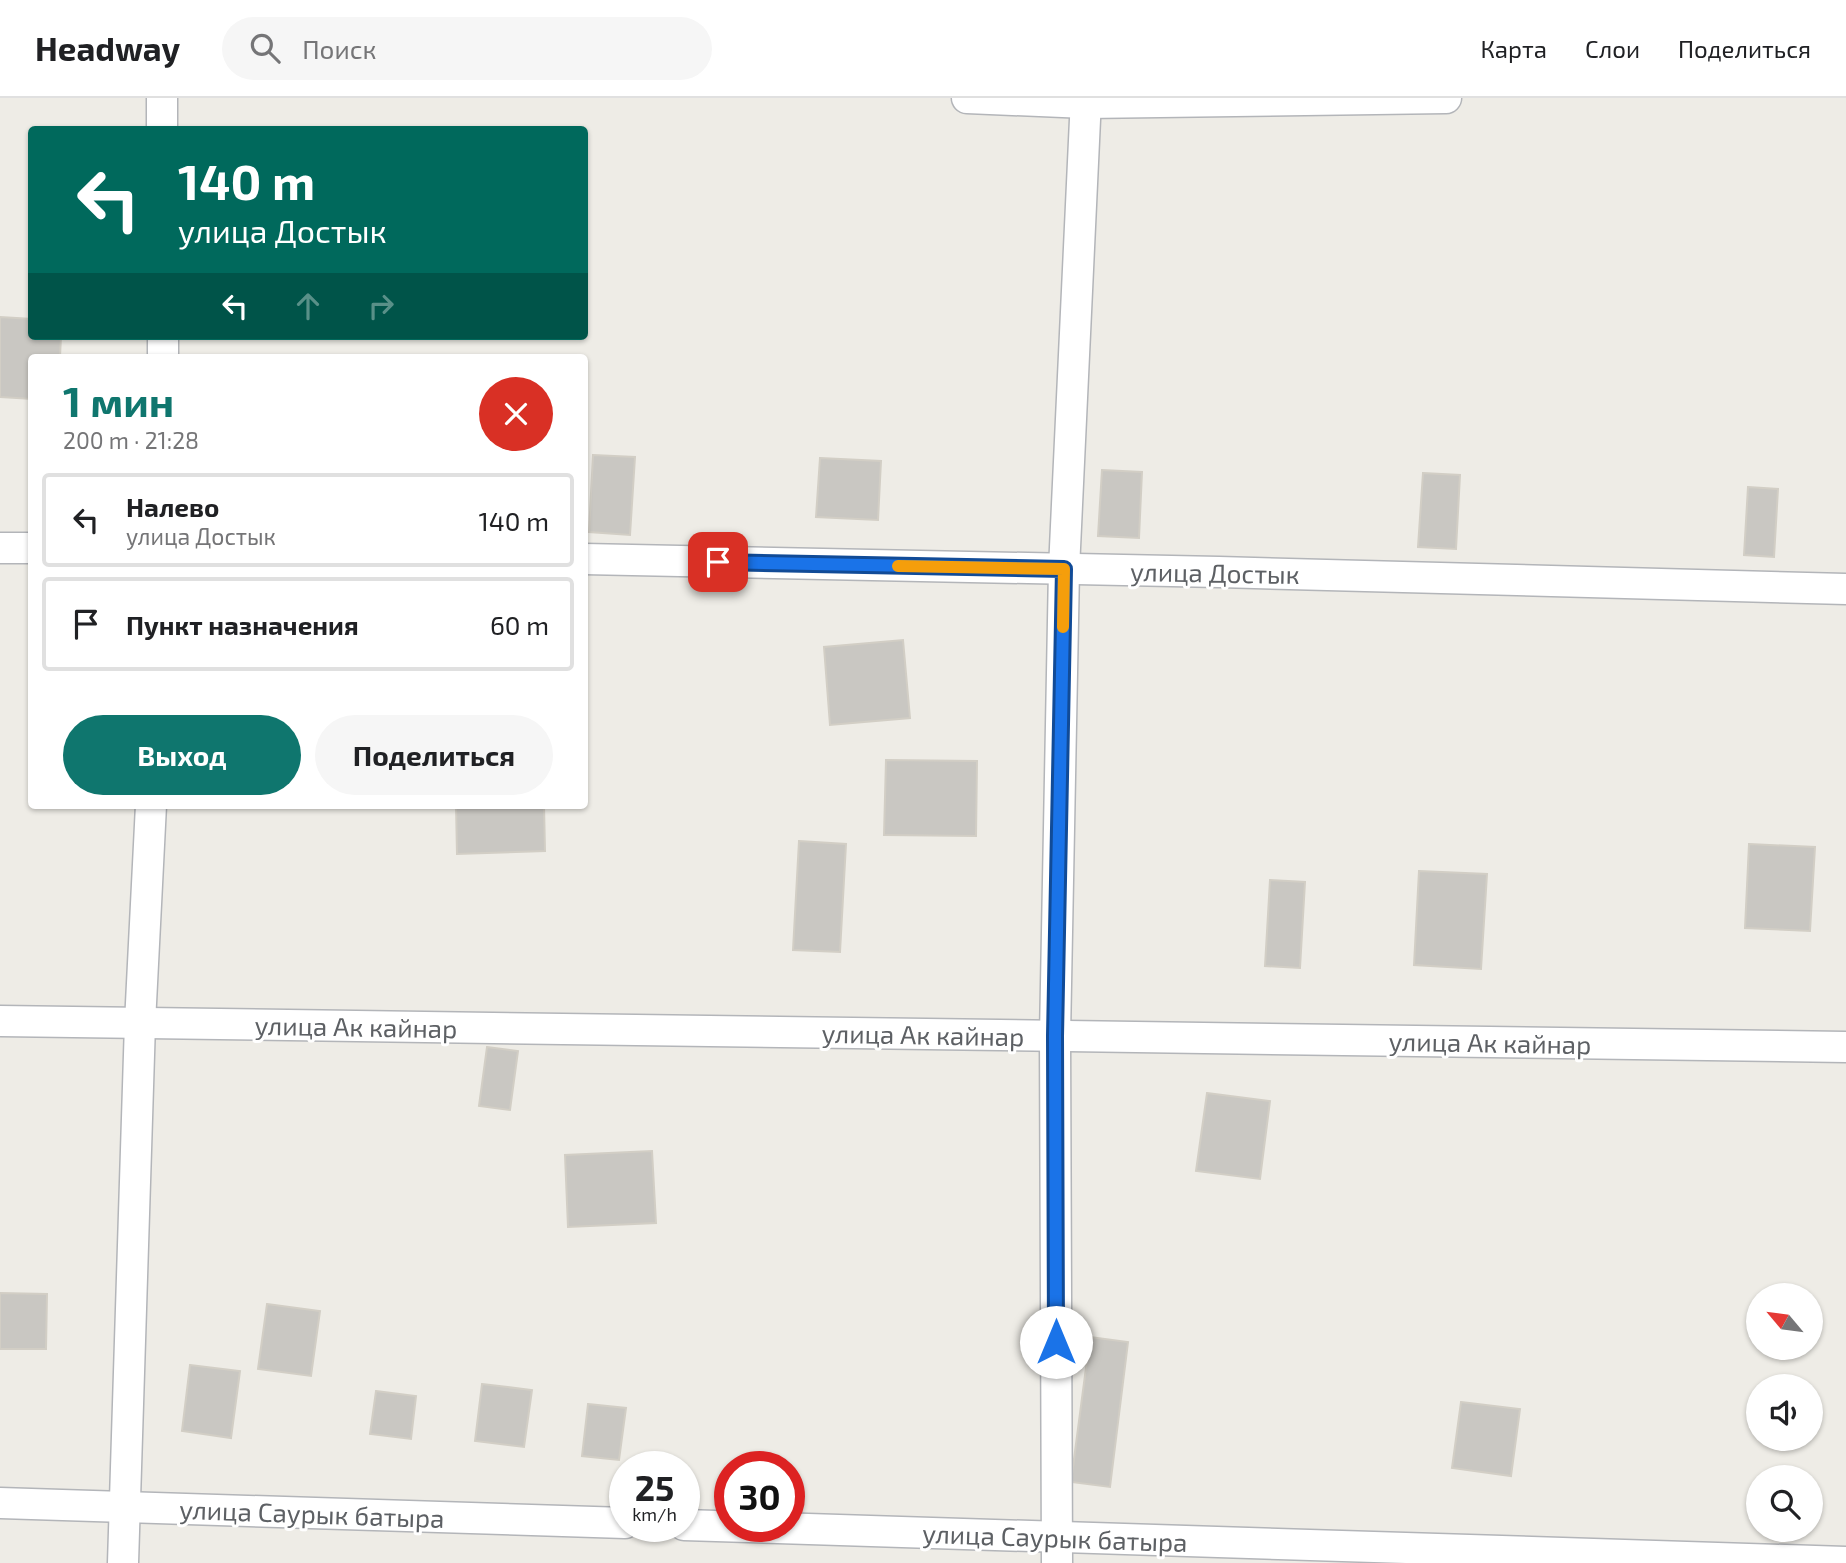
<!DOCTYPE html>
<html lang="ru">
<meta charset="utf-8">
<style>
body{margin:0;font-family:"Exo 2",sans-serif;background:#f6f6f6;color:#202124;height:100vh;display:flex;flex-direction:column;font-size:26px;white-space:nowrap}
*{box-sizing:border-box;margin:0}
p{font-size:23px;color:#757577}
.icon{flex:none;width:38px;height:38px;fill:none;stroke:currentColor;stroke-width:2;stroke-linecap:round;stroke-linejoin:round}
.map{position:relative;flex:1;overflow:hidden}
.drawer{position:absolute;left:28px;top:256px;width:560px;height:455px;display:flex;flex-direction:column;background:#fff;border-radius:7px;box-shadow:0 2px 5px #0004}
.drawer>*{flex:none}
.banner{position:absolute;left:28px;top:28px;width:560px;height:214px;border-radius:7px;box-shadow:0 2px 5px #0004;background:#00695c;color:#fff;overflow:hidden}
.needle{width:46px;rotate:299deg}
.buttons{position:absolute;left:1746px;top:1185px;display:grid;gap:14px}
.buttons a{display:grid;place-items:center;width:77px;height:77px;border-radius:50%;background:#fff;box-shadow:0 2px 5px #0004;font-size:35px}
.speed{position:absolute;left:609px;top:1353px;display:flex;gap:14px;font-size:35px;font-weight:700;text-align:center}
.speed>*{display:grid;place-content:center;width:91px;height:91px;border-radius:50%;background:#fff;box-shadow:0 2px 5px #0004;line-height:1}
.speed small{font-size:18px;font-weight:400}
.speed .limit{border:10px solid #d22;background:#fff;color:#111}
.pin{position:absolute;display:grid;place-items:center;width:60px;height:60px;color:#fff;margin:-30px;border-radius:14px;box-shadow:0 4px 10px #0006}
.me{position:absolute;width:77px;margin:-38px;rotate:0deg;stroke-linejoin:round;filter:drop-shadow(0 0 5px #0008)}
.turn{display:flex;align-items:center;gap:24px;height:147px;padding:0 35px;font-size:32px}
.turn .icon{width:91px;height:91px;stroke-width:2.5}
.turn b{display:block;font-size:49px;line-height:60px}
.lanes{display:flex;align-items:center;height:66px;padding:0 35px;background:#0003;justify-content:center;gap:35px;direction:ltr}
.lanes .off{opacity:.35}
.round{display:grid;place-items:center;flex:none;width:74px;height:74px;border-radius:37px;background:#f6f6f6}
.headline{display:flex;align-items:center;justify-content:space-between;height:119px;padding:0 35px}
h1{font-size:42px;font-weight:700;line-height:52px;color:#0f766e}
.primary-button{display:flex;gap:14px;margin-top:auto;padding:14px 35px}
.primary-button a{flex:1;height:80px;border-radius:42px;background:#0f766e;color:#fff;font-size:28px;font-weight:700;line-height:80px;text-align:center}
.primary-button a+a{background:#f6f6f6;color:#202124}
ul{padding:0;list-style:none}
li{display:flex;align-items:center;gap:21px;height:94px;margin:0 14px 10px;padding:0 21px;border:4px solid #e0e0e0;border-radius:7px}
li div{flex:1}
li b{display:block;font-size:26px}
li em{font-style:normal}
header{display:flex;align-items:center;gap:42px;box-sizing:border-box;height:98px;padding:0 35px;background:#fff;border-bottom:2px solid #e0e0e0}
header strong{font-size:33px}
nav{display:flex;gap:38px;margin-inline-start:auto;font-size:24px}
.search{width:490px;height:63px;background:#f6f6f6;display:flex;align-items:center;gap:18px;box-sizing:border-box;padding:0 24px;border-radius:38px;color:#757577;font-size:26px}
.map>svg:first-child{display:block}
.building{fill:#c9c7c2;stroke:#d2cec5;stroke-width:2}
.lines{fill:none;stroke-linecap:round;stroke-linejoin:round}
.minor-casing{stroke:#b3b5b9;stroke-width:33}
.minor{stroke:#fff;stroke-width:30}
.route-casing{stroke:#114b97;stroke-width:18}
.route{stroke:#1a73e8;stroke-width:12}
.slow{stroke:#f59e0b;stroke-width:12}
.labels{text-anchor:middle;dominant-baseline:central;stroke-width:6;stroke-linejoin:round;paint-order:stroke}
.street-label{font-size:26px;fill:#5d6064;stroke:#fff}
</style>
<header>
<strong>Headway</strong>
<div class="search"><svg class="icon" aria-label="search" viewBox="0 0 24 24"><circle cx="10" cy="10" r="6"/><path d="M15 15l6 6"/></svg>Поиск</div>
<nav><a>Карта</a><a>Слои</a><a>Поделиться</a></nav>
</header>
<div class="map">
<svg width="1846" height="1465" viewBox="0 0 1846 1465">
<rect width="100%" height="100%" fill="#eeece6"/>
<g class="building">
<path d="M0 219 32 221V238H61L60 259H32V301L0 299Z"/>
<path d="M593 357 635 359 630 437 589 434Z"/>
<path d="M820 360 881 363 878 422 816 419Z"/>
<path d="M1102 372 1142 374 1139 440 1098 438Z"/>
<path d="M1423 375 1460 377 1456 451 1418 449Z"/>
<path d="M1748 389 1778 391 1774 459 1744 457Z"/>
<path d="M903 542 910 620 830 627 824 549Z"/>
<path d="M886 662 977 663 976 738 884 737Z"/>
<path d="M456 707H544L545 753 457 756Z"/>
<path d="M799 743 846 746 840 854 793 852Z"/>
<path d="M1749 746 1815 749 1810 833 1745 830Z"/>
<path d="M1419 773 1487 776 1481 871 1414 867Z"/>
<path d="M1270 782 1305 784 1300 870 1265 868Z"/>
<path d="M487 949 518 953 510 1012 479 1008Z"/>
<path d="M1207 995 1270 1003 1260 1081 1196 1073Z"/>
<path d="M652 1053 656 1125 568 1129 565 1057Z"/>
<path d="M0 1195 47 1196 46 1251H0Z"/>
<path d="M267 1206 320 1213 311 1278 258 1271Z"/>
<path d="M1090 1239 1128 1244 1110 1389 1071 1384Z"/>
<path d="M190 1267 240 1273 231 1340 182 1333Z"/>
<path d="M482 1286 532 1292 524 1349 475 1343Z"/>
<path d="M376 1293 416 1298 411 1341 370 1336Z"/>
<path d="M1461 1304 1520 1311 1511 1378 1452 1370Z"/>
<path d="M588 1306 626 1310 619 1362 582 1358Z"/>
</g>
<g class="lines">
<g class="minor-casing">
<g id="minor">
<path d="M162 0V32"/>
<path d="M967 0 1086 5 1446 0"/>
<path d="M163 238V259"/>
<path d="M0 450H32"/>
<path d="M584 461 1219 474 1846 491"/>
<path d="M0 923 1846 949"/>
<path d="M0 1405 625 1425"/>
<path d="M684 1427 1846 1464"/>
<path d="M123 1465 140 925 151 707"/>
<path d="M1057 1465 1055 938 1064 471 1086 0"/>
</g>
</g>
<use href="#minor" class="minor"/>
</g>
<g class="lines">
<g class="route-casing">
<path id="route" d="M718 464 1064 471 1055 938 1056 1244"/>
</g>
<use href="#route" class="route"/>
<path class="slow" d="M898 468 1064 471 1063 529"/>
</g>
<g class="labels">
<g class="street-label">
<text transform="translate(1215 474) rotate(1)">улица Достык</text>
<text transform="translate(356 928) rotate(1)">улица Ак кайнар</text>
<text transform="translate(923 936) rotate(1)">улица Ак кайнар</text>
<text transform="translate(1490 944) rotate(1)">улица Ак кайнар</text>
<text transform="translate(312 1415) rotate(2)">улица Саурык батыра</text>
<text transform="translate(1055 1439) rotate(2)">улица Саурык батыра</text>
</g>
</g>
</svg>
<div class="buttons">
<a><svg class="needle" viewBox="-14 -14 28 28"><path d="M0-13l5 13h-10z" fill="#e53935"/><path d="M0 13l5-13h-10z" fill="#757577"/></svg></a>
<a><svg class="icon" aria-label="sound" viewBox="0 0 24 24"><path d="M4 9h4l5-4v14l-5-4H4zM17 9q2 3 0 6"/></svg></a>
<a><svg class="icon" aria-label="search" viewBox="0 0 24 24"><circle cx="10" cy="10" r="6"/><path d="M15 15l6 6"/></svg></a>
</div>
<div class="speed"><div>25<small>km/h</small></div><div class="limit">30</div></div>
<div class="pin" style="left:718px;top:464px;background:#d93025"><svg class="icon" aria-label="arrive" viewBox="0 0 24 24"><path d="M6 21V4h12l-3 4 3 4H6"/></svg></div>
<svg class="me" style="left:1056px;top:1244px" viewBox="-20 -20 40 40"><circle r="19" fill="#fff"/><path d="M0-13L10 11 0 6-10 11z" fill="#1a73e8"/></svg>
<div class="banner">
<div class="turn"><svg class="icon" aria-label="left" viewBox="0 0 24 24"><path d="M17 20v-9H6M10 6l-5 5 5 5"/></svg><div><b>140 m</b>улица Достык</div></div>
<div class="lanes"><svg class="icon" aria-label="left" viewBox="0 0 24 24"><path d="M17 20v-9H6M10 6l-5 5 5 5"/></svg><svg class="icon off" aria-label="ahead" viewBox="0 0 24 24"><path d="M12 20V5M6 11l6-6 6 6"/></svg><svg class="icon off" aria-label="right" viewBox="0 0 24 24"><path d="M7 20v-9h11M14 6l5 5-5 5"/></svg></div>
</div>
<section class="drawer">
<div class="headline"><div><h1>1 мин</h1><p>200 m · 21:28</p></div><a class="round" style="background:#d93025;color:#fff"><svg class="icon" aria-label="close" viewBox="0 0 24 24"><path d="M6 6l12 12M18 6L6 18"/></svg></a></div>
<ul>
<li><svg class="icon" aria-label="left" viewBox="0 0 24 24"><path d="M17 20v-9H6M10 6l-5 5 5 5"/></svg><div><b>Налево</b><p>улица Достык</p></div><em>140 m</em></li>
<li><svg class="icon" aria-label="arrive" viewBox="0 0 24 24"><path d="M6 21V4h12l-3 4 3 4H6"/></svg><div><b>Пункт назначения</b></div><em>60 m</em></li>
</ul>
<div class="primary-button"><a>Выход</a><a>Поделиться</a></div>
</section>
</div>
